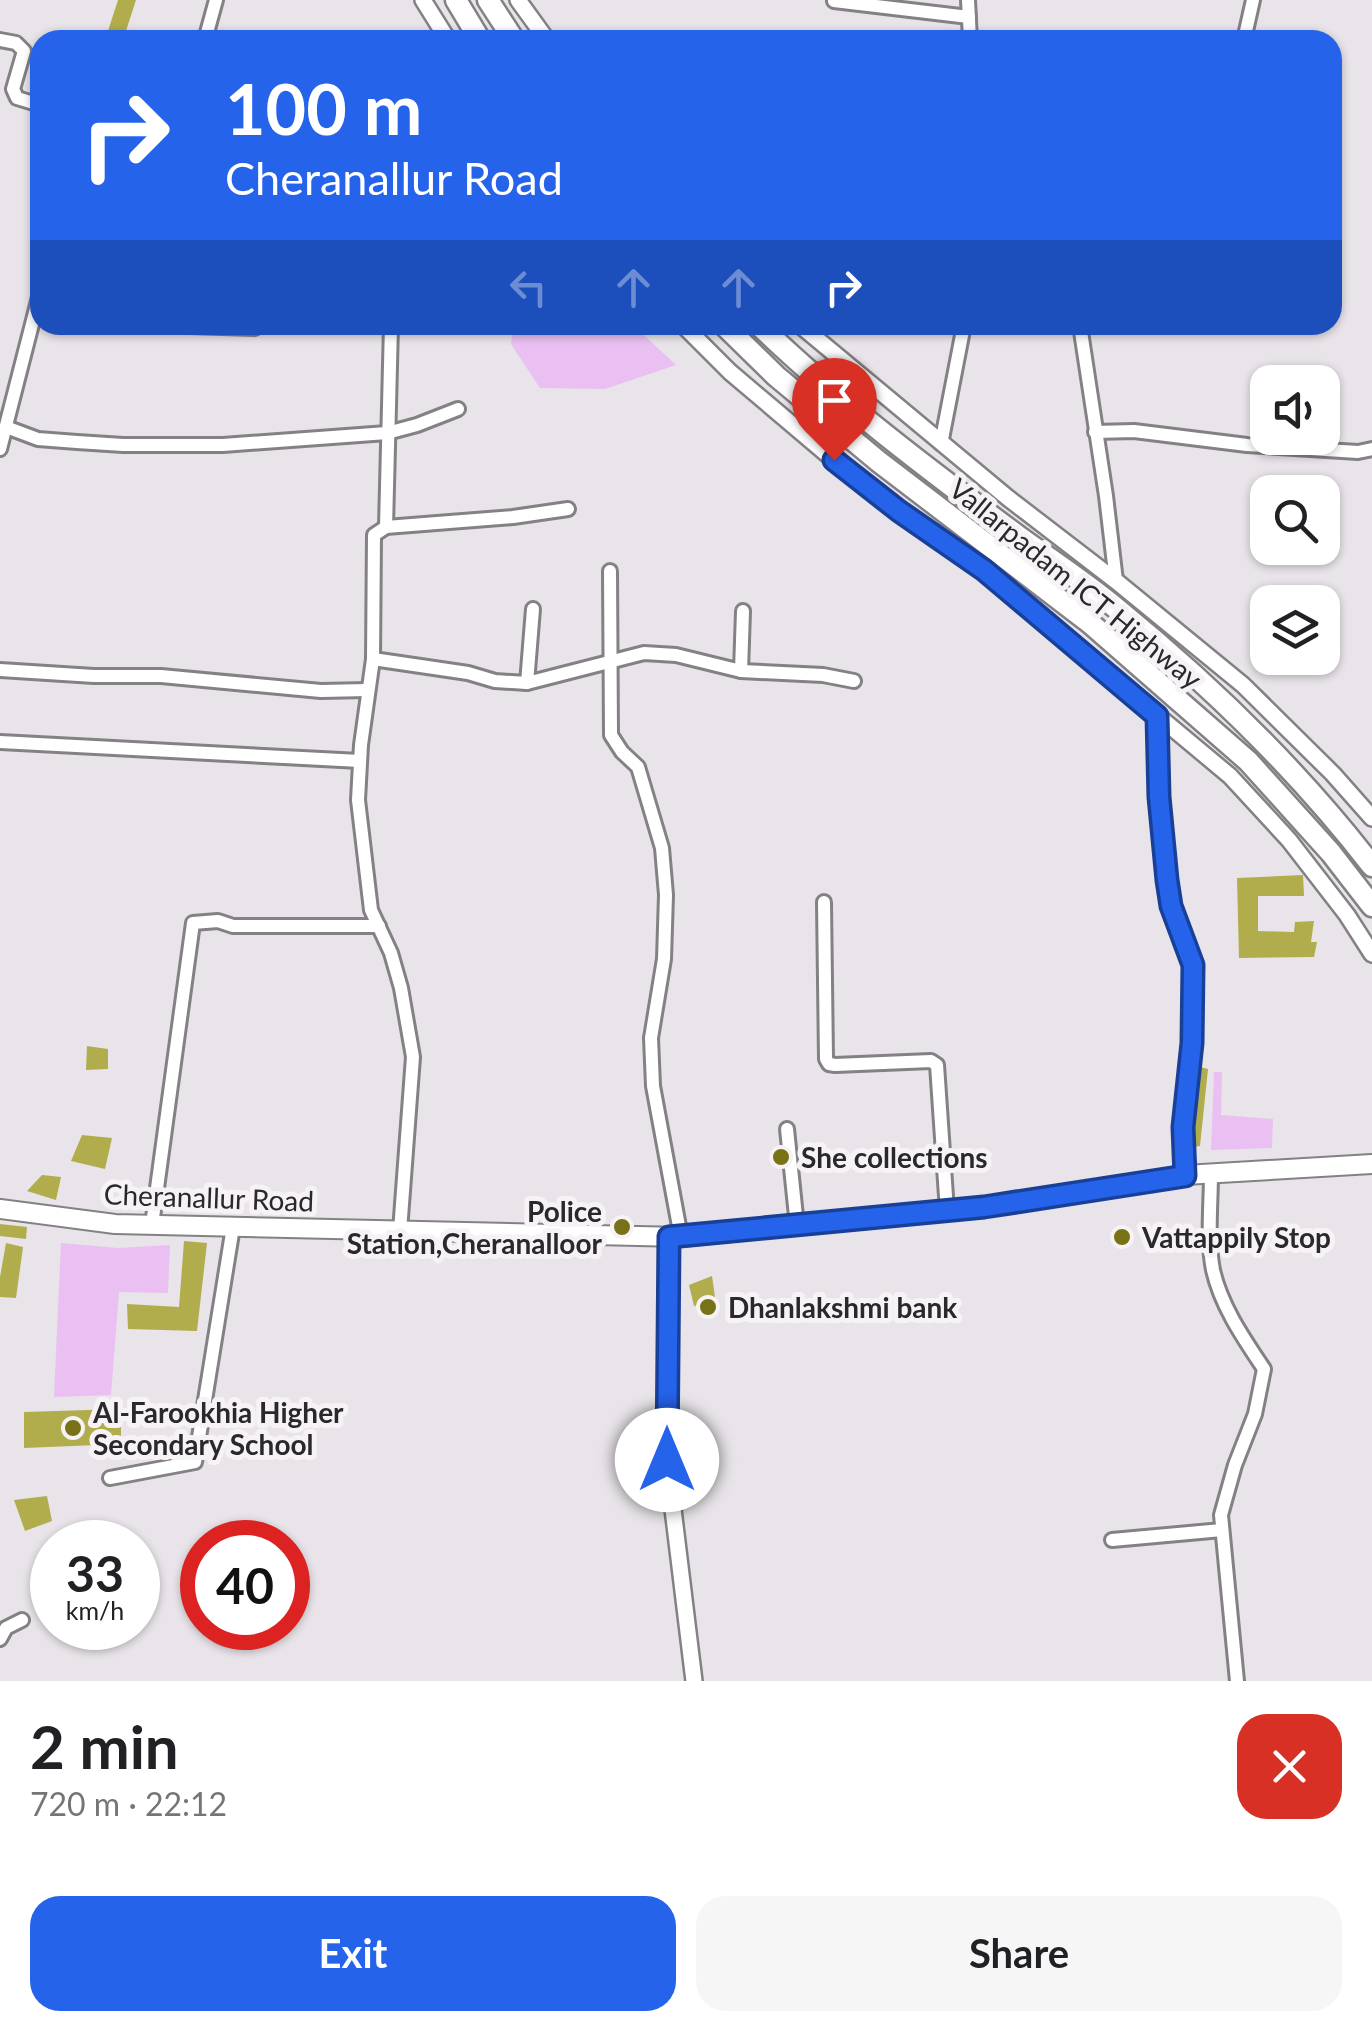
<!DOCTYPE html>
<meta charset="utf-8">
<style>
body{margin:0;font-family:Lato,sans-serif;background:#f6f6f6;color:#202124;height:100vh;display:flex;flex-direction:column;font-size:38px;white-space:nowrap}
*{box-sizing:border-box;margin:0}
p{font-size:32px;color:#757577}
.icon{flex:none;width:55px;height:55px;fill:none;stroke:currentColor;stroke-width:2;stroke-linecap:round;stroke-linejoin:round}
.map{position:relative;height:1681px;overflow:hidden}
.sheet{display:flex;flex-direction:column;background:#fff;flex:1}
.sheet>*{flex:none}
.guide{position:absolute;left:30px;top:30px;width:1312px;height:305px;border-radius:30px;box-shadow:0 2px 8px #0004;background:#2563eb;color:#fff;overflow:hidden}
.buttons{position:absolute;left:1250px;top:365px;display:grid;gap:20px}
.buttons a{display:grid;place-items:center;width:90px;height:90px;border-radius:20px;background:#fff;box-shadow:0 2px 8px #0004;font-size:50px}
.speed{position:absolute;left:30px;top:1520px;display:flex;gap:20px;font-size:50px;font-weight:700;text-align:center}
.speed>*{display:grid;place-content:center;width:130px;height:130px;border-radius:50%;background:#fff;box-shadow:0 2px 8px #0004;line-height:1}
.speed small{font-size:25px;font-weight:400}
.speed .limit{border:15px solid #d22;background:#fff;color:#111}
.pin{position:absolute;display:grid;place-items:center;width:85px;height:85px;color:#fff;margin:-102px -42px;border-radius:50% 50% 50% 0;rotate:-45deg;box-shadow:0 0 10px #0007}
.pin .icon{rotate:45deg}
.me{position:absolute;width:110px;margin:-55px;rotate:0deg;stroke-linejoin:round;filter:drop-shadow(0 0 8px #0008)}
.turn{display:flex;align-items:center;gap:35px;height:210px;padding:0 30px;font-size:45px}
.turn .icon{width:130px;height:130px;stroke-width:2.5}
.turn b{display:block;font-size:70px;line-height:85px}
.lanes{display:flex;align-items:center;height:95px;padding:0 30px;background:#0003;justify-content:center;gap:50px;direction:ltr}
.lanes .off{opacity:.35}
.round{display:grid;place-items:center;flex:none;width:105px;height:105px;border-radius:30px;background:#f6f6f6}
.headline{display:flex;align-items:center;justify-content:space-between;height:170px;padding:0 30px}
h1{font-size:60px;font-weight:700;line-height:75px}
.button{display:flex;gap:20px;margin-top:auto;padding:20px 30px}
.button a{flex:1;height:115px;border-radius:30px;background:#2563eb;color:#fff;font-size:40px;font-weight:700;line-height:115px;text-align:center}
.button a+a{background:#f6f6f6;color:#202124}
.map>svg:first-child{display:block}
.green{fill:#e9c0f1}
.building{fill:#b1ad4c}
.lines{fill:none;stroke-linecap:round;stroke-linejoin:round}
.minor-casing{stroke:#848185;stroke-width:18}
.tertiary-casing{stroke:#848185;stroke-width:20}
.secondary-casing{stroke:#848185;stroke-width:22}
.trunk-casing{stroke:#848185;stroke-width:25}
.minor{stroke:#fff;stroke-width:12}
.tertiary{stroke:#fff;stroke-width:15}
.secondary{stroke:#fff;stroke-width:18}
.trunk{stroke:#fff;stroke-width:20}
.route-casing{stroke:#184099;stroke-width:25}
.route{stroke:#2563eb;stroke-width:18}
.poi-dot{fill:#767215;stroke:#f6f2f6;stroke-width:4}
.labels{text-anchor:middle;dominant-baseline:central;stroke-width:10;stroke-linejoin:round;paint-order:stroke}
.street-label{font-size:28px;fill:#2a282a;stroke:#f6f2f6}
.poi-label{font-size:28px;font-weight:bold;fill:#2a282a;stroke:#f6f2f6;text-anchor:start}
</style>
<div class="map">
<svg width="1372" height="1681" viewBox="0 0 1372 1681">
<rect width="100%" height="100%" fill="#e8e4e9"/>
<g class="green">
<path d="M514 325H633L676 365 605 389 540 388 511 344Z"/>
<path d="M1214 1072H1222L1221 1115 1273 1119 1272 1148 1211 1150Z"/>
<path d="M61 1243 118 1248 170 1245 168 1293 119 1292 111 1395 54 1397Z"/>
</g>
<g class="building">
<path d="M118 0H136L124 37 108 31Z"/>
<path d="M1303 875 1304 896H1258V931L1294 932 1295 922 1314 921 1311 942H1317L1314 957 1239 958 1237 878Z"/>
<path d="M87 1046 108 1049V1069L86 1070Z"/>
<path d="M1200 1067 1208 1069 1200 1146 1194 1147 1193 1112Z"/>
<path d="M82 1135 112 1138 105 1169 71 1161Z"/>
<path d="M42 1175 61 1177 56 1200 27 1191Z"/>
<path d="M0 1224 27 1227 26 1239 0 1236Z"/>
<path d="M184 1241 207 1243 197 1331 128 1329 127 1304 179 1307Z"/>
<path d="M6 1243 23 1247 16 1298 0 1297V1277Z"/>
<path d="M712 1276 715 1297 707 1304 694 1306 689 1285Z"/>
<path d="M121 1409V1444L24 1448V1412Z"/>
<path d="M47 1496 52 1521 25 1531 14 1500Z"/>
</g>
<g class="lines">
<g class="minor-casing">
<g id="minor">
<path d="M968 0 970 40"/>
<path d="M834 1 969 17"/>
<path d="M0 40 16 43 24 51 13 89 17 98 40 105"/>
<path d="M205 40 216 0"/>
<path d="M1244 40 1253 0"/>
<path d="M156 325 255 328"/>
<path d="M391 325 386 527 374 535 373 659 361 745 358 800 371 910 391 953 401 988 413 1057 400 1231"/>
<path d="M1080 325 1106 496 1116 581"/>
<path d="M6 427 38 439 77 442 123 445H223L387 433 417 425 458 409"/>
<path d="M1095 432 1134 431 1247 445 1358 452 1372 449"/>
<path d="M941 444 964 325"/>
<path d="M0 449 40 293"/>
<path d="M386 527 513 517 568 509"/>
<path d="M610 571 611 735 622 752 638 767 662 848 666 895 664 959 651 1038 653 1086 681 1237"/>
<path d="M373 659 468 673 495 681 527 683 644 653 676 655 741 671 823 675 854 681"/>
<path d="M0 670 94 676H161L321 691 367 690"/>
<path d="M741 671 743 611"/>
<path d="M527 683 533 609"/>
<path d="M1157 717 1163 853 1171 906 1193 965 1192 1043 1183 1127 1185 1175"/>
<path d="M0 742 360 761"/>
<path d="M824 902 826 1059 829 1064 835 1065 931 1061 937 1065 947 1211"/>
<path d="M787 1129 797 1226"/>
<path d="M1211 1173C1211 1204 1207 1239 1213 1270 1221 1306 1244 1339 1264 1369L1255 1414 1235 1465 1221 1515 1237 1681"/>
<path d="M152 1225 193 923 218 921 233 926H379"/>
<path d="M110 1478 195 1462 233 1227"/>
<path d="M1112 1540 1222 1530"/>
<path d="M0 1639 6 1628 22 1620"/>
</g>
</g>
<g class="tertiary-casing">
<g id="tertiary">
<path d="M423 0 448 40"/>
<path d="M518 0 547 40"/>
<path d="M683 325 730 372 834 460 899 511 983 570 1230 776 1289 840 1347 915 1372 954"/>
<path d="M800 325 1008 498 1116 581 1243 685 1333 774 1372 818"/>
<path d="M669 1237 667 1460 694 1681"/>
</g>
</g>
<g class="secondary-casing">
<path id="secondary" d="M0 1209 115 1224 681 1237 984 1207 1185 1175 1372 1164"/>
</g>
<g class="trunk-casing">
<g id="trunk">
<path d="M456 0 480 40"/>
<path d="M488 0 514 40"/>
<path d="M724 325 776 376 878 461 1090 623 1248 761 1331 853 1372 906"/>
<path d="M759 325C839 402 929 470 1018 536 1051 560 1085 582 1116 608 1209 684 1298 770 1372 866"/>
</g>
</g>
<use href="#minor" class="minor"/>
<use href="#tertiary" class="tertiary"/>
<use href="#secondary" class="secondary"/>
<use href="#trunk" class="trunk"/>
</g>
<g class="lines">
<g class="route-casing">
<path id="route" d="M667 1460 669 1237 984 1207 1185 1176 1183 1127 1192 1043 1193 965 1171 906 1167 880 1159 797 1157 716 984 570 899 511 834 460"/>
</g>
<use href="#route" class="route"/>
</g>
<g class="poi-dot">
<circle cx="781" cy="1157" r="10"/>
<circle cx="622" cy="1227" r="10"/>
<circle cx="1122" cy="1237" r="10"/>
<circle cx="708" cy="1307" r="10"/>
<circle cx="73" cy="1428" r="10"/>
</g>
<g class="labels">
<g class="street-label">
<text transform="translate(1076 583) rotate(39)">Vallarpadam ICT Highway</text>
<text transform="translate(209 1197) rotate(2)">Cheranallur Road</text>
</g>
<g class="poi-label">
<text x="801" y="1157">She collections</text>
<text x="602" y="1211" text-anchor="end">Police<tspan x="602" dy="32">Station,Cheranalloor</tspan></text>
<text x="1142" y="1237">Vattappily Stop</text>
<text x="728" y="1307">Dhanlakshmi bank</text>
<text x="93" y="1412">Al-Farookhia Higher<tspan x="93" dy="32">Secondary School</tspan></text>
</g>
</g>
</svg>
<div class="buttons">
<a><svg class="icon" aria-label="sound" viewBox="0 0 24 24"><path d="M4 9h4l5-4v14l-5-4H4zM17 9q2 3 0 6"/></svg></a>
<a><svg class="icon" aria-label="search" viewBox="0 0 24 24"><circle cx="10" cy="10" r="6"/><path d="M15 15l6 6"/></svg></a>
<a><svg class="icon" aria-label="layers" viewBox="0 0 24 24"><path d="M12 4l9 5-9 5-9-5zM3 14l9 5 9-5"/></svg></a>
</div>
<div class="speed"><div>33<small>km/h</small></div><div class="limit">40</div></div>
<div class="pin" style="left:834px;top:460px;background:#d93025"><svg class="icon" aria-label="arrive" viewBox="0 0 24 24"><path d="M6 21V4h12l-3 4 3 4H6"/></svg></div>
<svg class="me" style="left:667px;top:1460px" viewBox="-20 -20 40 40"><circle r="19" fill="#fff"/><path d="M0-13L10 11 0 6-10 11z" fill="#2563eb"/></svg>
<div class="guide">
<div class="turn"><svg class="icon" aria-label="right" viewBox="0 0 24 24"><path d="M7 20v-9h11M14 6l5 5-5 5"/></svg><div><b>100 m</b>Cheranallur Road</div></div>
<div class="lanes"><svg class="icon off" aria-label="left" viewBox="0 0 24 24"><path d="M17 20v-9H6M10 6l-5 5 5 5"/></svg><svg class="icon off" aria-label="ahead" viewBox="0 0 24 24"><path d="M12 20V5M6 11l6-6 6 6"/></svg><svg class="icon off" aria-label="ahead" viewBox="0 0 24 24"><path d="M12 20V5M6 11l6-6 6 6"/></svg><svg class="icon" aria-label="right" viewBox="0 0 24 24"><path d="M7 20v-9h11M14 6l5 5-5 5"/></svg></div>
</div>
</div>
<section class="sheet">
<div class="headline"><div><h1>2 min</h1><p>720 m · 22:12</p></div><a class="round" style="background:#d93025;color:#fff"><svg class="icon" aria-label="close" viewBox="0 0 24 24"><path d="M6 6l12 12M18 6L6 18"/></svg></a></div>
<div class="button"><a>Exit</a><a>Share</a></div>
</section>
